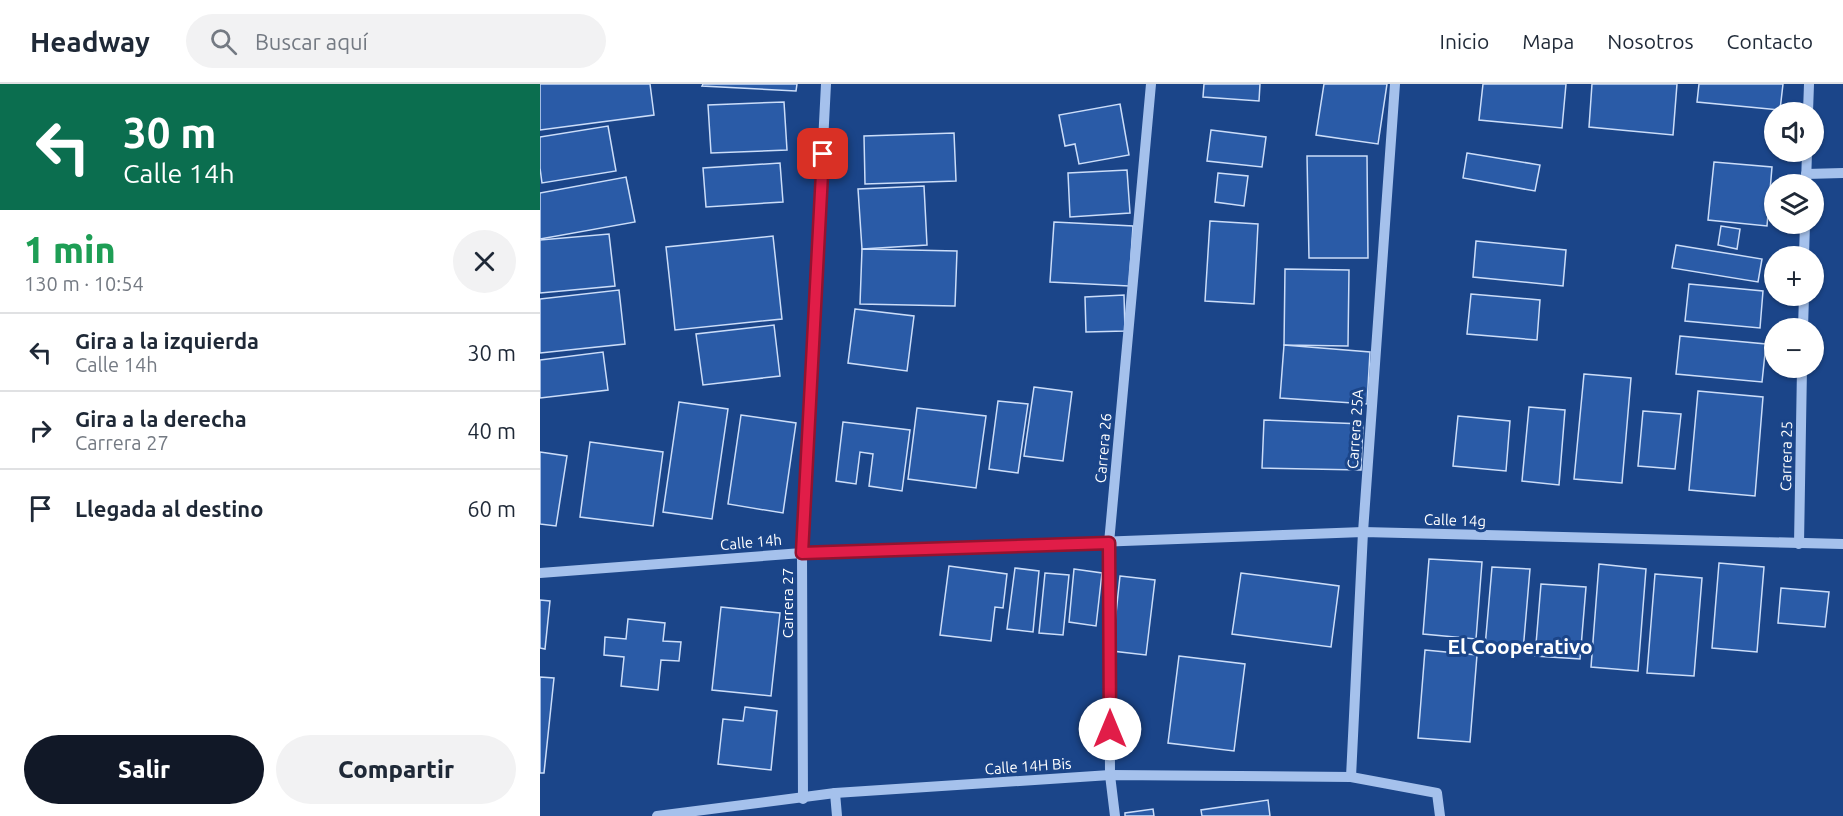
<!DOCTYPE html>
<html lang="es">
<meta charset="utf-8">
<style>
body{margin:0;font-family:Ubuntu,sans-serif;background:#f2f2f3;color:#1f2937;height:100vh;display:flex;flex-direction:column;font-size:22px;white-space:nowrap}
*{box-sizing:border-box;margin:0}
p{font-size:20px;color:#747a83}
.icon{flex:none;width:33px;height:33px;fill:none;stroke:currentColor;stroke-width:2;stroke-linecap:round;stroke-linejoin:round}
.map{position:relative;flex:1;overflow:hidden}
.panel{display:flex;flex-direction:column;background:#fff;width:540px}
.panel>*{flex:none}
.top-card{background:#0b6e4f;color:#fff;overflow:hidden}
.tools{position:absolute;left:1224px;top:18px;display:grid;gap:12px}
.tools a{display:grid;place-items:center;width:60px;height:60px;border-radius:50%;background:#fff;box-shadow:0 2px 4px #0004;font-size:30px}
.pin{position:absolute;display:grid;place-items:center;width:51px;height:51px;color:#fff;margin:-26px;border-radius:12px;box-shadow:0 3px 9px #0006}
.me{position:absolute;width:66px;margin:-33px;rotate:0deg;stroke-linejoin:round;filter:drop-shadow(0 0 4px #0008)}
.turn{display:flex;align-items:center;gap:21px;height:126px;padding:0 24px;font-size:27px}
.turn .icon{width:78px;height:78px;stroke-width:2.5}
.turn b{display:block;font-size:42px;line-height:51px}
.round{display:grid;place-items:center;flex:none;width:63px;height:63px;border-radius:32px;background:#f2f2f3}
.overview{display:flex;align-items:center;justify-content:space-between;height:102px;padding:0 24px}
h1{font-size:36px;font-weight:800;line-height:45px;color:#1e9e55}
.button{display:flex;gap:12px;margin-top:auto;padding:12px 24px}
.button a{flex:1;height:69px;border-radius:36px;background:#111827;color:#fff;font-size:24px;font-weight:800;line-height:69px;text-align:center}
.button a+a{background:#f2f2f3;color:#1f2937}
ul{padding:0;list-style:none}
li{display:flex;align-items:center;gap:18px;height:78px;padding:0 24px;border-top:2px solid #e0e1e3}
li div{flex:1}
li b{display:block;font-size:22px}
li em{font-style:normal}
header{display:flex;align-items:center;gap:36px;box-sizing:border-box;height:84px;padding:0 30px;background:#fff;border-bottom:2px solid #e0e1e3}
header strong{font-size:28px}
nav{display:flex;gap:33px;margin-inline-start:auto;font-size:21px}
.search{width:420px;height:54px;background:#f2f2f3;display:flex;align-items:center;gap:15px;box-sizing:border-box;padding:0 21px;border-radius:33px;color:#747a83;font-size:22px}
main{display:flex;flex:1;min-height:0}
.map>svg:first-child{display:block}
.building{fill:#2a5ba7;stroke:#cbddf9;stroke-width:1.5}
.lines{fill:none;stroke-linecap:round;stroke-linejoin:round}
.minor{stroke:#a5c1ec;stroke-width:10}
.route-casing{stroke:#92132f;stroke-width:15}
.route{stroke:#e11d48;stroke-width:10}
.labels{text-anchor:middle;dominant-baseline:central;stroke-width:6;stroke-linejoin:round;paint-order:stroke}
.street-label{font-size:15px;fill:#fff;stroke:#1b4589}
.district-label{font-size:21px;font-weight:bold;fill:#fff;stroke:#1b4589}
</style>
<header>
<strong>Headway</strong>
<div class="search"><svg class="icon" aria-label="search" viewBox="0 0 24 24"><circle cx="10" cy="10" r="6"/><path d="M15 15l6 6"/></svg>Buscar aquí</div>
<nav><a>Inicio</a><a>Mapa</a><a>Nosotros</a><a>Contacto</a></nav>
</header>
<main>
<section class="panel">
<div class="top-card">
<div class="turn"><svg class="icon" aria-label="left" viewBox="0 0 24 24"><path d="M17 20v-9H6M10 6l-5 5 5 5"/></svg><div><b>30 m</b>Calle 14h</div></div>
</div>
<div class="overview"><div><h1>1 min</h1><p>130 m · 10:54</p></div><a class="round"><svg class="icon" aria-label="close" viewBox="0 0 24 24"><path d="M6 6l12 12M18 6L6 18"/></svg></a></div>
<ul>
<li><svg class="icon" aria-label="left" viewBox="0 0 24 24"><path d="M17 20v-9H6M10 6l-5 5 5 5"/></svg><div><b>Gira a la izquierda</b><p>Calle 14h</p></div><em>30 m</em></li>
<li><svg class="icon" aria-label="right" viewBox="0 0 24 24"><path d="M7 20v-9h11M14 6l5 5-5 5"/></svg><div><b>Gira a la derecha</b><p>Carrera 27</p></div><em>40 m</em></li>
<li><svg class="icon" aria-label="arrive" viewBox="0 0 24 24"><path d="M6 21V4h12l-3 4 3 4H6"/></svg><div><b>Llegada al destino</b></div><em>60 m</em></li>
</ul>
<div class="button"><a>Salir</a><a>Compartir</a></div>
</section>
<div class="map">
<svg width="1303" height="732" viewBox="0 0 1303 732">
<rect width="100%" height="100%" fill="#1b4589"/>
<g class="building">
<path d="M0 0H110L114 31 0 46Z"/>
<path d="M163 0H257L256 7 162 2Z"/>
<path d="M664 0H720L719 17 663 13Z"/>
<path d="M784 0H847L838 60 776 51Z"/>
<path d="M943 0H1026L1022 44 939 36Z"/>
<path d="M1052 0H1137L1133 51 1049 43Z"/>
<path d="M1159 0H1243L1240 26 1157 18Z"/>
<path d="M244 18 247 66 171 69 168 21Z"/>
<path d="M580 20 589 71 539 80 535 60 525 62 519 31Z"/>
<path d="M68 42 76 87 2 99 0 84V53Z"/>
<path d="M671 46 726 53 722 83 667 77Z"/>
<path d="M414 49 416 97 325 100 324 52Z"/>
<path d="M927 69 1000 81 995 107 923 94Z"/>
<path d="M767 72H827L828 174H769Z"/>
<path d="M1174 78 1232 83 1227 142 1168 136Z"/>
<path d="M240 79 243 118 166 123 163 84Z"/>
<path d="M587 86 590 129 530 133 528 89Z"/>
<path d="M678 89 708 92 704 122 675 118Z"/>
<path d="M86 93 95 138 0 155V109Z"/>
<path d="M384 102 387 161 322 165 318 105Z"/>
<path d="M670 137 718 140 714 220 665 217Z"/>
<path d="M514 138 593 142 589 202 510 198Z"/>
<path d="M1181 142 1200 145 1197 165 1178 161Z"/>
<path d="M69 150 75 202 0 209V156Z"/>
<path d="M233 152 242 235 135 246 126 163Z"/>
<path d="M936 157 1026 166 1023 202 933 193Z"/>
<path d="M1136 161 1222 175 1218 198 1132 184Z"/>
<path d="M322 165 417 167 415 222 320 220Z"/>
<path d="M745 185 809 186 808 262 744 261Z"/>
<path d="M1149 200 1223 207 1220 244 1145 237Z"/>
<path d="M79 206 85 260 0 269V215Z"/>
<path d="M931 210 1000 216 997 256 927 250Z"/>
<path d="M584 211 585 247 546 248 545 213Z"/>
<path d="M315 225 374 232 367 287 308 279Z"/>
<path d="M234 241 240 292 163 301 156 250Z"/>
<path d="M1140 252 1226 260 1222 298 1136 290Z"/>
<path d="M744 261 830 268 827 320 740 314Z"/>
<path d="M63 268 68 306 0 314V276Z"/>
<path d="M1044 290 1091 294 1082 399 1034 395Z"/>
<path d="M494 303 532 308 523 377 484 372Z"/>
<path d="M1158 307 1223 313 1215 412 1149 406Z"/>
<path d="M458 317 488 320 478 389 449 385Z"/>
<path d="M139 318 188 325 172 435 123 428Z"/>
<path d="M989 323 1025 326 1019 401 982 397Z"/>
<path d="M377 324 446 332 436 404 368 395Z"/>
<path d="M1103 327 1141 330 1135 385 1098 382Z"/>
<path d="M201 331 256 339 243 429 188 420Z"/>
<path d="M918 332 970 337 966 387 913 382Z"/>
<path d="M724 336 823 340 821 386 722 384Z"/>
<path d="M303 338 370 346 362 407 329 402 333 370 320 368 316 400 296 397Z"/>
<path d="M50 358 123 368 113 442 40 433Z"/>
<path d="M0 368 27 372 16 442 0 440Z"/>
<path d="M889 475 942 478 936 555 883 550Z"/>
<path d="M1179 479 1224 483 1217 568 1172 564Z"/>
<path d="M1059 480 1106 485 1098 587 1051 583Z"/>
<path d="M409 482 467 490 463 524 455 523 451 557 400 551Z"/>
<path d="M952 483 990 485 983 567 945 563Z"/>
<path d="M475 484 499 487 493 548 467 545Z"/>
<path d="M534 485 562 489 556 542 529 538Z"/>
<path d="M505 489 529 491 523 551 499 549Z"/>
<path d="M701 489 799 502 791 563 692 550Z"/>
<path d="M1115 490 1162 494 1154 592 1107 589Z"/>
<path d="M580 492 615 496 606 571 572 567Z"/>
<path d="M1001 500 1046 503 1040 575 995 572Z"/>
<path d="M1241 504 1289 508 1285 543 1238 539Z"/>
<path d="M0 516 10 517 5 565 0 564Z"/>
<path d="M181 523 240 529 231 612 172 606Z"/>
<path d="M88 535 125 539 123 557 141 558 139 577 121 576 118 606 81 602 84 573 64 571 65 553 86 555Z"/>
<path d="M885 566 937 571 930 658 878 654Z"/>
<path d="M639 572 705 580 694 667 628 659Z"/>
<path d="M0 593 14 594 4 689H0Z"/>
<path d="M205 623 237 627 231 686 178 680 183 635 203 637Z"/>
<path d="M728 716 730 732H662L661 726Z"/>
<path d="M613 725 614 732H585V729Z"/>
</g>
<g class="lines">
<g class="minor">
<path d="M1268 28 1269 0"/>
<path d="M1266 90 1303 89"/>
<path d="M1266 100 1267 68"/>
<path d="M1264 172 1265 140"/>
<path d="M1263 244 1264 212"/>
<path d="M1259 460 1262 284"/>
<path d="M0 489 262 469 823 448 1303 460"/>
<path d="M811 693 823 448 855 0"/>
<path d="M295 709 297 732"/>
<path d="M263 715 262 469 286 0"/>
<path d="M117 732 295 709 570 691 811 693 897 709 900 732"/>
<path d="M575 732 570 691 569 459 611 0"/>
</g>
</g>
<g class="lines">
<g class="route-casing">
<path id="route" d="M283 70 262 469 569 459 570 645"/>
</g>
<use href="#route" class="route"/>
</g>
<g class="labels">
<g class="street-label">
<text transform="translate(815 345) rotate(-86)">Carrera 25A</text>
<text transform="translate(563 364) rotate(-85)">Carrera 26</text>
<text transform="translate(1246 372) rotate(-89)">Carrera 25</text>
<text transform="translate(915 436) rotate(2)">Calle 14g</text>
<text transform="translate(211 458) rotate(-5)">Calle 14h</text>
<text transform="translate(247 519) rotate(-90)">Carrera 27</text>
<text transform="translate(488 682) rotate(-4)">Calle 14H Bis</text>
</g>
<g class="district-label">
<text x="980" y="562">El Cooperativo</text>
</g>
</g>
</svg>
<div class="tools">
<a><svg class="icon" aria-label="sound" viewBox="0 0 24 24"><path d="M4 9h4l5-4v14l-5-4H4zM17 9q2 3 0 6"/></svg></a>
<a><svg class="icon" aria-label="layers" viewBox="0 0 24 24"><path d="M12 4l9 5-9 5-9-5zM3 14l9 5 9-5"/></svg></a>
<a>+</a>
<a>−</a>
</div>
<div class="pin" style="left:283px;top:70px;background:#d93025"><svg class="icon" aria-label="arrive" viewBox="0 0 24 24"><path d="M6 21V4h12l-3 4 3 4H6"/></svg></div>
<svg class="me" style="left:570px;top:645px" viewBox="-20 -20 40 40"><circle r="19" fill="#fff"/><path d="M0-13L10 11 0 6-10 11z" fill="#e11d48"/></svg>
</div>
</main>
